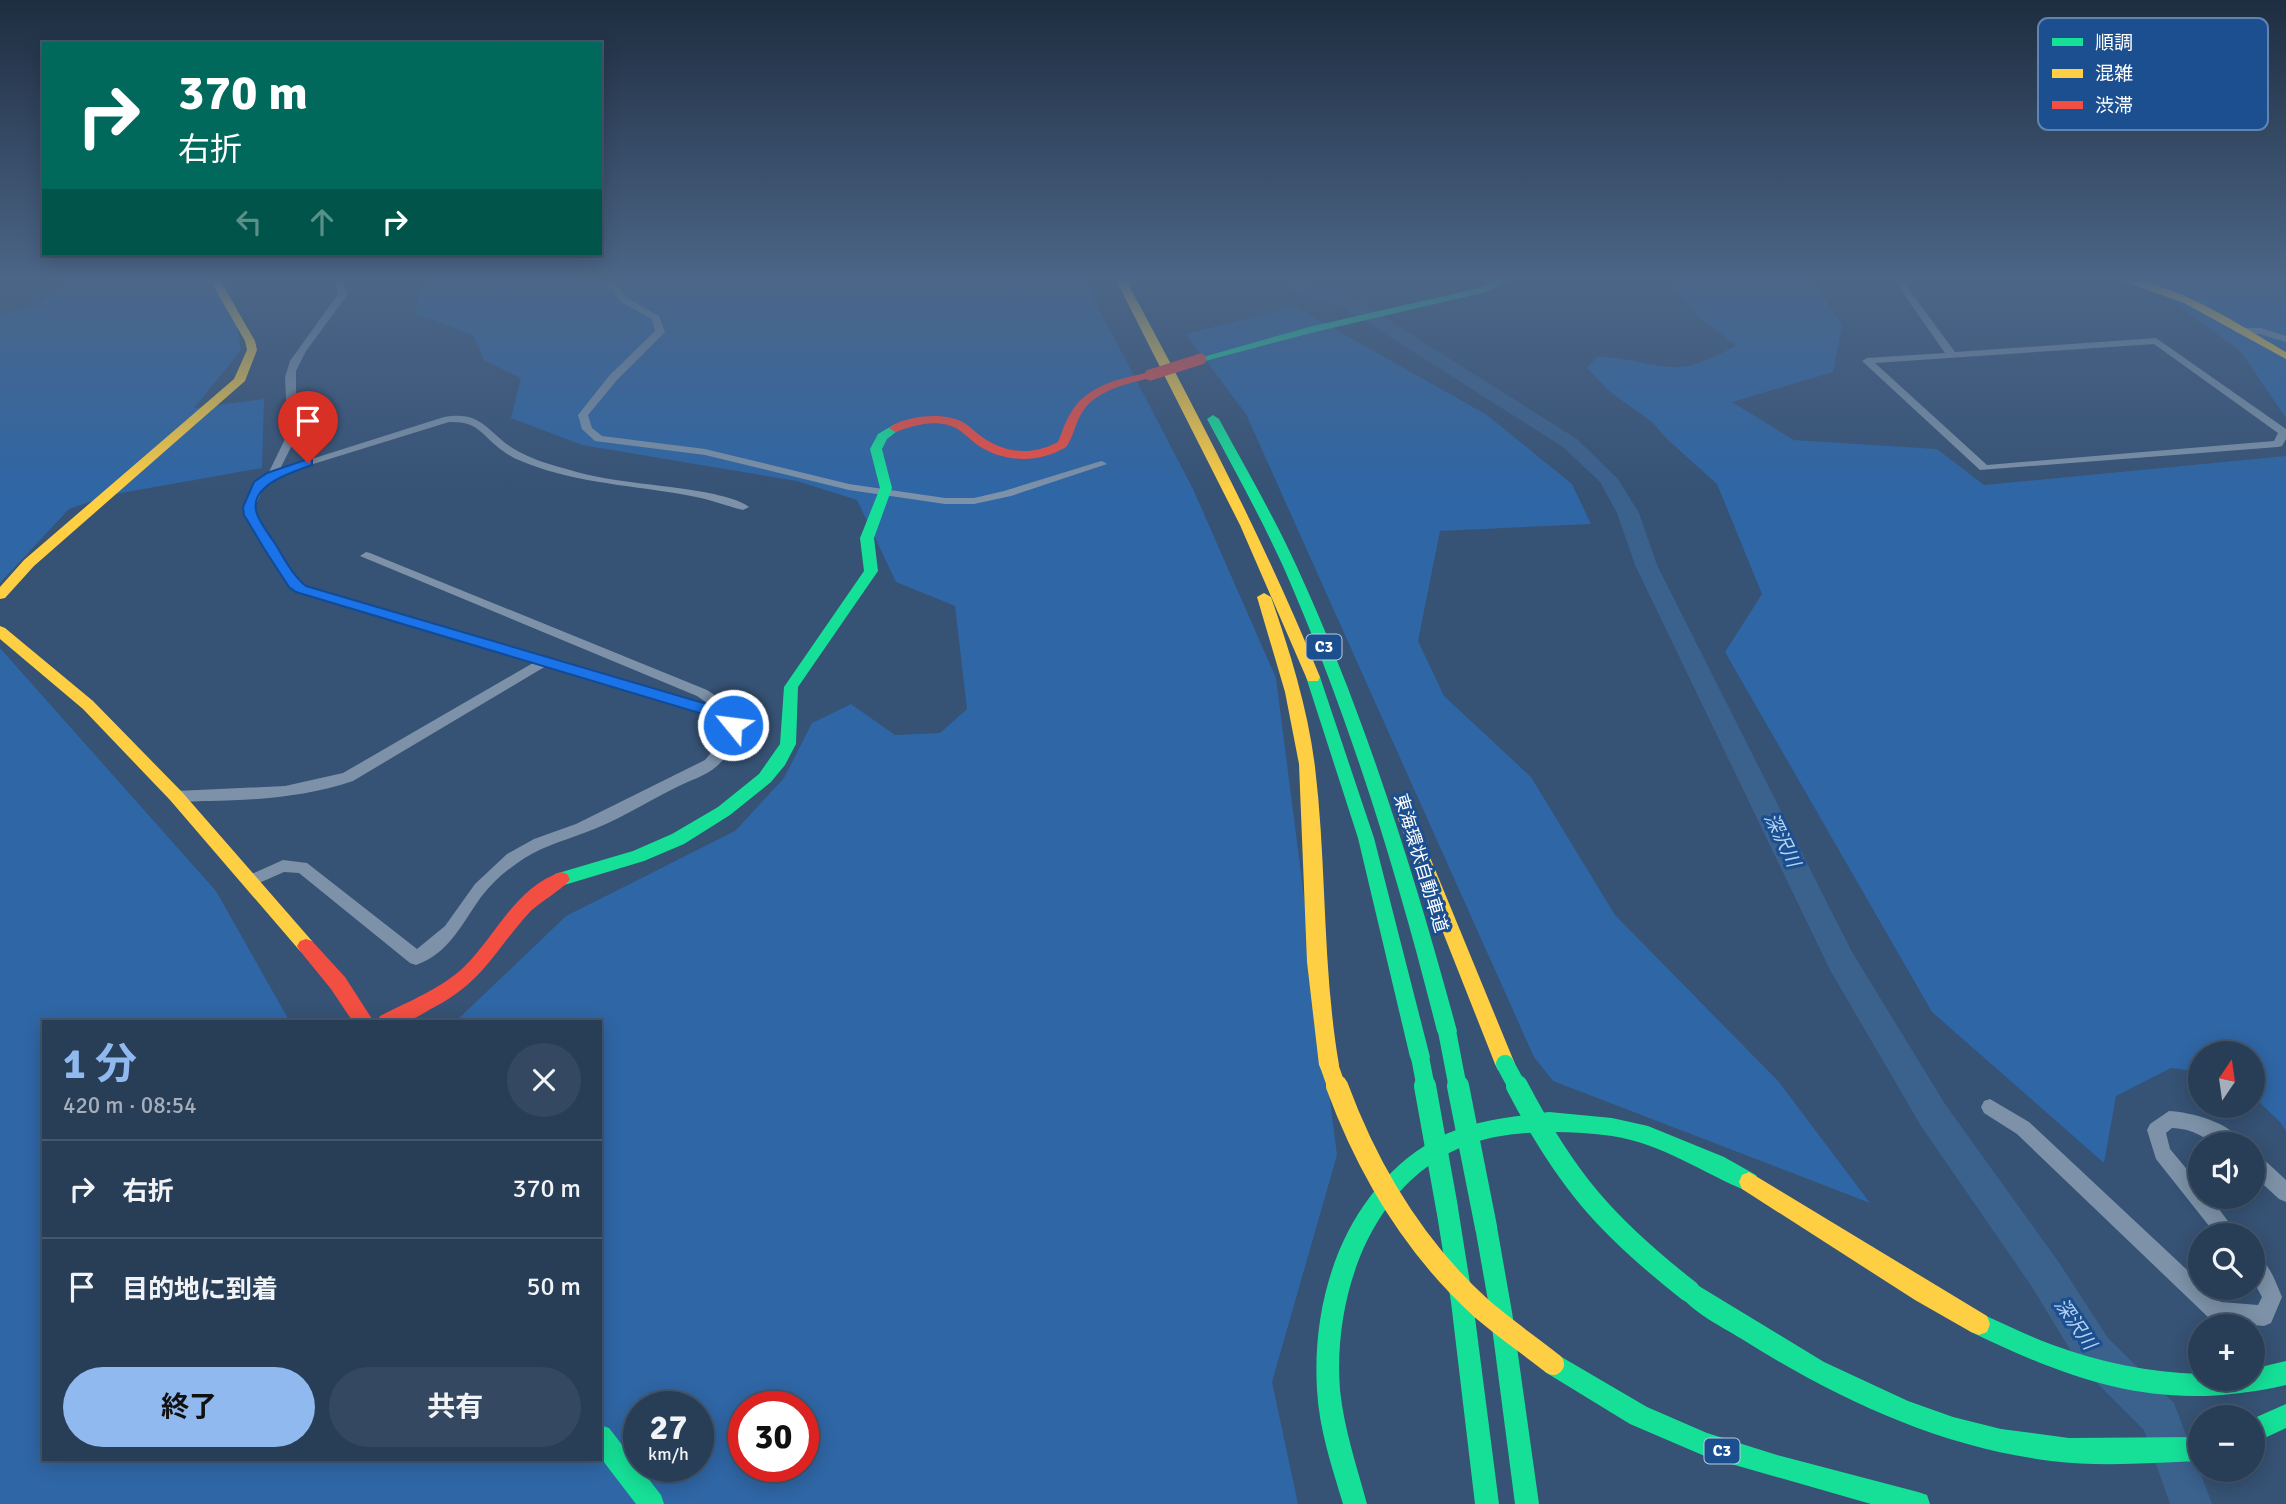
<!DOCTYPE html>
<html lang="ja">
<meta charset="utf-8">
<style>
body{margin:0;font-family:Signika,"Noto Sans JP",sans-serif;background:#344961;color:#f1f3f6;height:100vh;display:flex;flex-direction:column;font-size:26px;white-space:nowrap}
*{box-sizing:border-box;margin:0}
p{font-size:23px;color:#a5aeba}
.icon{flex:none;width:38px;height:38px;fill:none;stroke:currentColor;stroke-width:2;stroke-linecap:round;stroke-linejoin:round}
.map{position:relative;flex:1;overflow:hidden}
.sheet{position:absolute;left:42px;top:1020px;width:560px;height:441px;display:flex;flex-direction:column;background:#283e57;border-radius:0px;box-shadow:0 4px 18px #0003,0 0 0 2px #44576d}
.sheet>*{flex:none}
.guide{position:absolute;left:42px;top:42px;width:560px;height:214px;border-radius:0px;box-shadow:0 4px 18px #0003,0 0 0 2px #44576d;background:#00695c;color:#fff;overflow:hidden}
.needle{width:46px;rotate:13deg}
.controls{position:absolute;left:2188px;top:1041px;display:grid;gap:14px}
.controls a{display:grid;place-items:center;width:77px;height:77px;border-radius:50%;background:#283e57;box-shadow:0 4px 18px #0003,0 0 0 2px #44576d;font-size:35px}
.speed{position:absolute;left:623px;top:1391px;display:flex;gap:14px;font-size:35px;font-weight:700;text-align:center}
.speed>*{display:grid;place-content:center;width:91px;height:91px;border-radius:50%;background:#283e57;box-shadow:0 4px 18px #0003,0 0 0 2px #44576d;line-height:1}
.speed small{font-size:18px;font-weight:400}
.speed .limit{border:10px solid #d22;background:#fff;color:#111}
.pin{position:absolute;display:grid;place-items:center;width:60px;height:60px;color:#fff;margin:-72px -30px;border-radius:50% 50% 50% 0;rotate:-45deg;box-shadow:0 0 7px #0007}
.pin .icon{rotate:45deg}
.me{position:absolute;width:77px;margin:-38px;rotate:299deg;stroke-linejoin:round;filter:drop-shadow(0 0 5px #0008)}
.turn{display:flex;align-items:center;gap:24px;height:147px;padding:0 21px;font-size:32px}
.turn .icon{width:91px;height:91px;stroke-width:2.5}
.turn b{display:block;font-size:49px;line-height:60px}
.lanes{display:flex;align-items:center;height:66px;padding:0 21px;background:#0003;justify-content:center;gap:35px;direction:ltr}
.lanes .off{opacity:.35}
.round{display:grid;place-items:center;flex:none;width:74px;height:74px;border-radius:37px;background:#344961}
.headline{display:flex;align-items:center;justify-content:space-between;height:119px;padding:0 21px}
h1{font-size:42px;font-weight:700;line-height:52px;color:#90b9f0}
.primary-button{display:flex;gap:14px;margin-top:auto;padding:14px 21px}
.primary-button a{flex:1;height:80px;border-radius:42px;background:#90b9f0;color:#111;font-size:28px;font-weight:700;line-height:80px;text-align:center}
.primary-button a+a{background:#344961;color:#f1f3f6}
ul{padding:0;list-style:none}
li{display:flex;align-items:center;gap:21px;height:98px;padding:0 21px;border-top:2px solid #44576d}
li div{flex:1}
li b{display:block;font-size:26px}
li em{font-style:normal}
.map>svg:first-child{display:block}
.green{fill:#2f66a5;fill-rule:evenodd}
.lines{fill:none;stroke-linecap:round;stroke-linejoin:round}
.river{fill:#3b618d;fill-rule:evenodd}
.street{fill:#7d92a8;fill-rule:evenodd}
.fast{fill:#16e098;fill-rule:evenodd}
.slow{fill:#ffcf43;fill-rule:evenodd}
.jam{fill:#f24e42;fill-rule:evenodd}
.fast-bridge-far1{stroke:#16e098;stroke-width:18}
.fast-bridge{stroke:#16e098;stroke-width:22}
.slow-bridge-far1{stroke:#ffcf43;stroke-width:18}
.slow-bridge{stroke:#ffcf43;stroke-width:22}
.jam-bridge{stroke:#f24e42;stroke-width:11}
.route{fill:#1a73e8;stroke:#114b97;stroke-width:2}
.labels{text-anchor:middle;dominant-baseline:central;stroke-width:6;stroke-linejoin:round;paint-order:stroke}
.shield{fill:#1b4f8f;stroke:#bbcadd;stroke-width:2}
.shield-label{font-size:16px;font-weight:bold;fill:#fff}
.street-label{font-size:18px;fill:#fff;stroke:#1b4f8f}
.water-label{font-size:19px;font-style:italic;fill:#b5d3f5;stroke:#1b4f8f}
.key{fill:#1b4f8f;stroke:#5f84b1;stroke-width:2}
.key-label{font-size:19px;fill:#fff}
</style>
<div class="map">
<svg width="2286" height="1504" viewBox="0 0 2286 1504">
<rect width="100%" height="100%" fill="#365274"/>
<g class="green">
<path d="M67 280H230L241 350 194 408 264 399 262 468 110 495 69 509 0 583V316L35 305Z"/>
<path d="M423 280H1084L1193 489 1276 678 1337 1155 1272 1382 1298 1504H0V648L216 891 290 1022H44V1460H600V1022H455L566 916 735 831 784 778 812 723 851 704 895 735 940 733 967 709 955 606 896 582 857 500 797 481 582 445 511 418 521 378 484 360 473 335 415 313ZM639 1407H698V1466H639ZM744 1407H803V1466H744Z"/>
<path d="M1669 280H1814L1842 326 1833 372 1732 402 1794 440 1937 449 1984 485 2286 456V1131L2280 1122 2252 1095V1054H2200V1072L2171 1068 2116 1096 2104 1163 1932 1012 1725 652 1762 594 1717 484 1667 439 1652 422 1609 391 1587 368 1597 357C1624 356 1654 368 1679 367 1699 366 1719 354 1736 346L1699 317Z"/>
<path d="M2145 280H2286V418L2241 352Z"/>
<path d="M1294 306 1487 415 1572 484 1591 524 1440 531 1418 641 1444 696 1531 777 1615 915 1779 1082 1870 1203 1553 1081 1534 1057 1246 414 1186 334Z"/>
</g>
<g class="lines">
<path class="river" d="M1275 280H1298L1355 299 1577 439 1618 479 1639 513 1657 565 1852 952 1945 1104 2058 1261 2108 1338 2174 1403 2212 1504H2170L2144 1430 2080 1366 2032 1287 1921 1126 1830 970 1635 565 1617 513 1600 482 1563 447 1343 307 1277 284Z"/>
<g class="street">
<path d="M334 280H342L348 294 306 351 296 371V437L280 469 444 417C482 410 487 432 514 449 531 459 551 465 570 470 616 484 666 484 714 494 725 497 740 500 749 507L743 510C727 506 712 500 696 497 643 486 589 485 537 467 526 463 513 459 503 451 481 435 479 421 449 422L297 469 264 486 255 507 257 515 298 581 305 586 713 707 697 696 360 556 366 552 370 553 707 690C741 711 749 736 717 766 706 776 688 781 675 788 645 803 615 822 584 833 560 842 537 848 516 864 503 873 491 884 481 897 462 923 450 953 416 965L410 963 299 873 284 872 250 887 245 885 242 881 245 877 283 860 307 863 417 949 445 926 475 884 507 854 534 839 576 824 705 760 720 742 724 734 723 719 546 666 353 781C305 797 259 800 209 801 197 801 182 803 171 800L169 796 171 792 176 791 285 786 343 773 533 663 297 592 290 587 245 515 243 507 253 484 267 476 286 437 287 420 285 377 290 361 338 294Z"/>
<path d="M605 280H613L627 298 659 316 665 332 617 380 588 415 592 428 602 436 705 449 849 484 945 498H974L1004 491 1098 462 1102 461 1107 464 1011 496 974 504H945L849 490 705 455 595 441 582 429 578 415 609 376 655 331 652 319 621 302Z"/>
<path d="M1894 280H1902L1955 352 2156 338 2286 429V439L2282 446 2278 447 1980 470 1862 361 1867 358 1945 353ZM2154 344 2278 433 2274 441 1987 465 1875 363Z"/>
<path d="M2240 328H2261L2286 336V342L2260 334 2237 333 2235 331Z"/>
<path d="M1990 1099 2029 1122 2200 1282V1288H2206L2221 1302 2258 1305 2262 1297 2252 1279V1253C2269 1260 2275 1281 2282 1297L2271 1323 2264 1326 2217 1322 2210 1319 2017 1134 1984 1113 1981 1107 1984 1101Z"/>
<path d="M2169 1111C2190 1112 2234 1123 2242 1144 2235 1144 2224 1146 2218 1144 2199 1136 2194 1129 2172 1128L2166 1133 2170 1149 2200 1185V1197H2210L2239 1236H2217L2156 1159 2147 1130 2150 1124Z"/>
<path d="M2252 1152 2259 1155 2286 1180V1202L2279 1199 2252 1174Z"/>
</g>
<g class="fast">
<path d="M1496 280H1509L1486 292 1315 332 1201 362 1196 359 1309 327 1479 288Z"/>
<path d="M1213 415 1219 419C1245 467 1273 515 1296 565 1365 715 1414 872 1457 1031L1454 1037 1447 1039 1440 1037 1437 1031C1397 872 1349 716 1283 566 1260 516 1233 467 1207 419Z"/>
<path d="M895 424 901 428 887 439 882 449 892 488 874 538 878 571 798 687 796 744 785 765 771 782 730 815 684 844 644 861 561 886 555 884 552 879 555 874 633 851 672 834 718 807 759 774 780 744 784 687 864 571 860 538 880 488 870 449 878 434Z"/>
<path d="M1313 672 1320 677 1374 838 1430 1057 1427 1063 1420 1066 1413 1063 1410 1057 1358 838 1306 677Z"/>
<path d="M1549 1112 1612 1118 1648 1126 1724 1157 1756 1175 1759 1182 1756 1189 1749 1192C1702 1173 1664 1144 1612 1136 1573 1131 1533 1130 1495 1137 1380 1160 1332 1285 1340 1390 1344 1429 1357 1467 1367 1504H1343C1332 1467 1319 1429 1317 1390 1311 1292 1348 1188 1436 1139 1471 1120 1511 1117 1549 1112Z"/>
<path d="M1447 1198 1455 1201 1458 1208 1473 1302 1499 1504H1475L1451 1302 1436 1208 1439 1201Z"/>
<path d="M1486 1216 1494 1220 1497 1227 1512 1312 1539 1504H1515L1490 1312 1475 1227 1478 1220Z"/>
<path d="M1689 1280 1824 1362 1908 1401 1953 1417 2001 1429 2069 1438 2200 1437V1461C2150 1463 2100 1467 2051 1461 1940 1447 1839 1400 1745 1341 1728 1330 1685 1309 1678 1291L1681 1283Z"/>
<path d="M1979 1313C2004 1323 2027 1336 2053 1345 2101 1363 2149 1372 2200 1374V1379H2252V1369L2286 1361V1385C2164 1413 2081 1385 1971 1332L1968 1324 1971 1316Z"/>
<path d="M1553 1352 1647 1407 1707 1433 1777 1455 1918 1492 1927 1495 1930 1504H1871L1707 1457 1630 1424 1545 1372 1541 1364 1545 1356Z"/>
<path d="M2286 1404V1428L2252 1444V1419Z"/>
<path d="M600 1425 609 1428 661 1495 664 1504H636L600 1457Z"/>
</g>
<g class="slow">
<path d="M210 280H220L255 341 257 350 245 381 34 566 5 598 0 599V587L24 560 234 379 247 350 245 341Z"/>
<path d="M1116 280H1126C1196 410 1264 540 1320 677L1318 681H1308L1306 677 1240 525Z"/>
<path d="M2120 280C2170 278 2243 327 2286 352V359L2184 303Z"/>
<path d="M1264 593 1271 597C1290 652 1308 709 1315 767 1327 866 1322 966 1339 1065L1336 1071 1329 1074 1322 1071 1319 1065 1307 962 1299 764 1285 692 1257 597Z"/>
<path d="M0 626 5 628 93 701 182 792 312 941 315 946 312 951 306 953 300 951 170 800 83 709 0 639Z"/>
<path d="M1403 805 1409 807 1411 811 1515 1064 1512 1070 1505 1073 1498 1070 1495 1064 1395 811 1397 807Z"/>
<path d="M1749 1172 1987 1316 1990 1324 1987 1332 1979 1335 1971 1332 1915 1300 1742 1189 1739 1182 1742 1175Z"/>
</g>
<g class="jam">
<path d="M1150 372 1156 375 1154 377C1128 384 1094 389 1080 416 1075 426 1073 437 1066 447 1039 463 1006 463 979 446 969 439 960 428 948 425 929 420 913 426 895 432L889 428C896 422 905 420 914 418 930 415 948 415 963 422 971 427 977 434 985 439 1008 454 1034 455 1058 442 1062 433 1064 424 1069 416 1085 385 1119 379 1150 372Z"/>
<path d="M561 872 567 874 570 879C565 888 538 903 529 913 491 955 483 983 429 1010 422 1014 413 1020 405 1022 396 1024 386 1022 377 1022L380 1016C409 1001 441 989 465 966 496 935 516 887 561 872Z"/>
<path d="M306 939 312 941 345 977 374 1022H353L331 989 300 951 297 946 300 941Z"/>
</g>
<g class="fast-bridge-far1">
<path d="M1447 1031 1458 1088"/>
<path d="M1420 1057 1426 1088"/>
<path d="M1505 1064 1518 1088"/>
</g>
<g class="fast-bridge">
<path d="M1425 1086 1447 1208"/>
<path d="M1458 1086 1486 1227"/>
<path d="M1517 1086C1566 1180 1606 1226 1689 1291"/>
</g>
<path class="slow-bridge-far1" d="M1329 1065 1337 1088"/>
<path class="slow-bridge" d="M1337 1086C1368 1170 1415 1248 1481 1308 1504 1328 1529 1345 1553 1364"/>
<path class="jam-bridge" d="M1150 375 1201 359"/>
</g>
<linearGradient id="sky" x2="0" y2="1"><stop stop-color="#1e2d40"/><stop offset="0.57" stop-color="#4c6688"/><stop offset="1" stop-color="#4c6688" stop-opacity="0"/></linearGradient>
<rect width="2286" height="490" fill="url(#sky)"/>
<path class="route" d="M308 459 312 460V465C293 472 247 485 257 514 260 523 268 533 274 542 283 556 292 575 306 586L734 712 741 725 739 729H728L723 720 296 592 289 587 265 550 244 515 243 507 254 482 267 473Z"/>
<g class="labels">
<g class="shield">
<rect x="1306.5" y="634.5" width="35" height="25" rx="5"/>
<rect x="1704.5" y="1438.5" width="35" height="25" rx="5"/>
</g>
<g class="shield-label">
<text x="1324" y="647">C3</text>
<text x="1722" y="1451">C3</text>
</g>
<g class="street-label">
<text transform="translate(1421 863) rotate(73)">東海環状自動車道</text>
</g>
<g class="water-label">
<text transform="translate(1782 840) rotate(64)">深沢川</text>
<text transform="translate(2075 1324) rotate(55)">深沢川</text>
</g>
</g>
<rect x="2038" y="18" width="230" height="112" rx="10" class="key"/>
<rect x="2052" y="38" width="31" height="8" fill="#16e098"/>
<rect x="2052" y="69" width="31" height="9" fill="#ffcf43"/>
<rect x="2052" y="101" width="31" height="8" fill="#f24e42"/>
<g class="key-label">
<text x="2095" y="49">順調</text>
<text x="2095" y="80">混雑</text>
<text x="2095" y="112">渋滞</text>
</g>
</svg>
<div class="controls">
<a><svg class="needle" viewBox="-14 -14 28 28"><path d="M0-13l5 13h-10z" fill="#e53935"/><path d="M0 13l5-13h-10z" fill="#a5aeba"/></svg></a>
<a><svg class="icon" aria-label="sound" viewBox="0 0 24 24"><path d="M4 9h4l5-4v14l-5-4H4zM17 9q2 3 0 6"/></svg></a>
<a><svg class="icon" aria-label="search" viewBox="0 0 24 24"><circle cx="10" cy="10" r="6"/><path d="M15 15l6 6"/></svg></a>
<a>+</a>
<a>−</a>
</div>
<div class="speed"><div>27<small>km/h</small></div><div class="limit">30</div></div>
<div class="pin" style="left:308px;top:463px;background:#d93025"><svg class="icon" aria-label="arrive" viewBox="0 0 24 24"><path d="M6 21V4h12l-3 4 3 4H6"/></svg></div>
<svg class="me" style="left:733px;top:725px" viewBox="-20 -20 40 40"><circle r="17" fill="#1a73e8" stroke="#fff" stroke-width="3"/><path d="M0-11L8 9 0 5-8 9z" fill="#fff"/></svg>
<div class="guide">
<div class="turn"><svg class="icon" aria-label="right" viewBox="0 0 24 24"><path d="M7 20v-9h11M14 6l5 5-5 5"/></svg><div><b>370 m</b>右折</div></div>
<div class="lanes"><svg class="icon off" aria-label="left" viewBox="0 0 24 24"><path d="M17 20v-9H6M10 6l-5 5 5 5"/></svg><svg class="icon off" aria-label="ahead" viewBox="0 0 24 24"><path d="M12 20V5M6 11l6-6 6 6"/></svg><svg class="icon" aria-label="right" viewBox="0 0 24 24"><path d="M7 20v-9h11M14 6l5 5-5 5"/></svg></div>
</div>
<section class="sheet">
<div class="headline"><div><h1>1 分</h1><p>420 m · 08:54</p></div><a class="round"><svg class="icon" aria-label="close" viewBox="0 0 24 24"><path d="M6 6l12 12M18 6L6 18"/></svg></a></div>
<ul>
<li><svg class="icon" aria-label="right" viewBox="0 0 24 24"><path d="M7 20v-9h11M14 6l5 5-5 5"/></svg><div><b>右折</b></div><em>370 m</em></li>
<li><svg class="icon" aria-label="arrive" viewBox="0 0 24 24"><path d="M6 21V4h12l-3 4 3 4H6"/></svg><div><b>目的地に到着</b></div><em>50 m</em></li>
</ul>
<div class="primary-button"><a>終了</a><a>共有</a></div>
</section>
</div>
